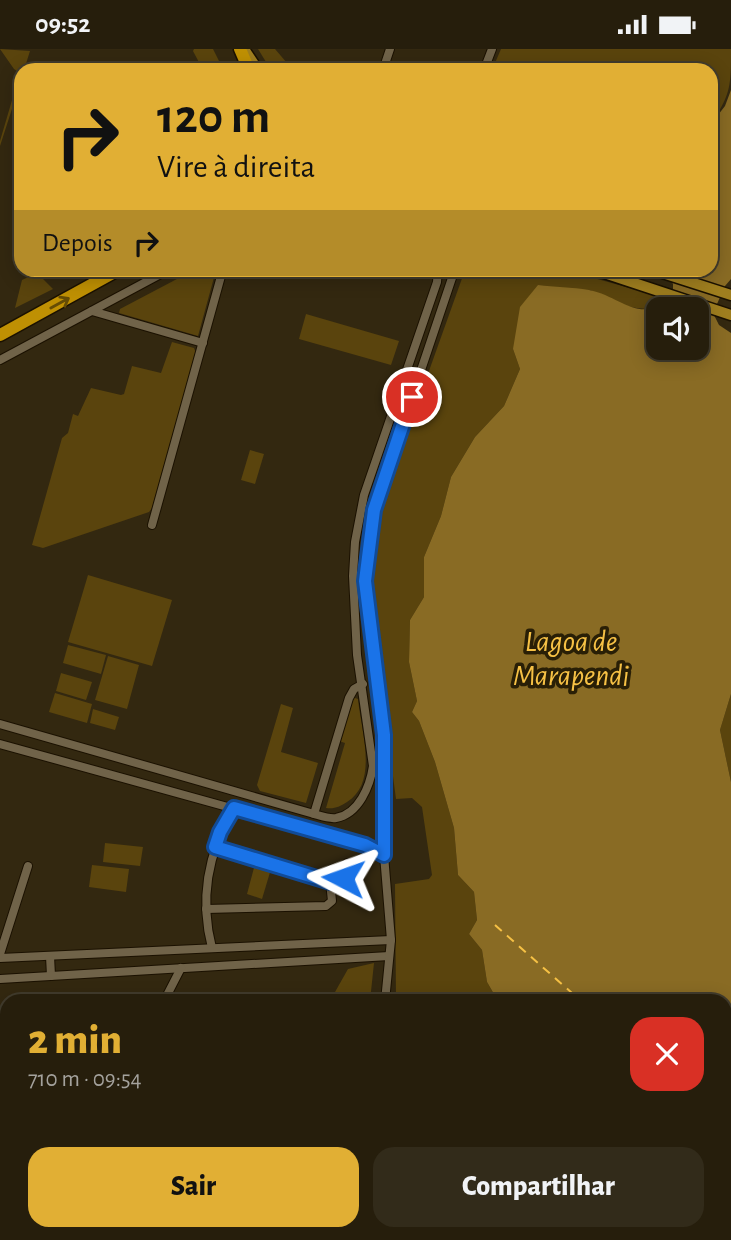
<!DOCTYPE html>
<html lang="pt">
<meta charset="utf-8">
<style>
body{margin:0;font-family:"Alegreya Sans",sans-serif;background:#322b1a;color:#f1f3f6;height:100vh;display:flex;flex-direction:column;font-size:26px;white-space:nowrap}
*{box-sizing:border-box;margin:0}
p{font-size:23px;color:#a4a29d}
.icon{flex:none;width:38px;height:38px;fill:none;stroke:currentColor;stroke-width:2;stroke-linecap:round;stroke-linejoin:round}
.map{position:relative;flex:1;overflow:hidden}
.sheet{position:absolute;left:0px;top:945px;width:732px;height:247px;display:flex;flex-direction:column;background:#261e0c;border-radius:21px 21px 0 0;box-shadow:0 4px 18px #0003,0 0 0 2px #423c2d}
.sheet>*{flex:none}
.banner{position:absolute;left:14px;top:14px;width:704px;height:214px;border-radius:21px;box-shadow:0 4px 18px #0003,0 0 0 2px #423c2d;background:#e1af34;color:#111;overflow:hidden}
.fabs{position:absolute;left:646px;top:248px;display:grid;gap:14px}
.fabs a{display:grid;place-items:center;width:63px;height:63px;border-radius:14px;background:#261e0c;box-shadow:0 4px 18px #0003,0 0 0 2px #423c2d;font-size:35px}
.pin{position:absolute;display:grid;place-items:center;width:60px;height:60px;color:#fff;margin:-30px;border:4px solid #fff;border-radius:50%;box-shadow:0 2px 7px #0007}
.me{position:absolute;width:77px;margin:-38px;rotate:274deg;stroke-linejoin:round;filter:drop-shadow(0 0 5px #0008)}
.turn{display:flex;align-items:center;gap:24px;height:147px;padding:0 28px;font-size:32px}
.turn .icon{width:91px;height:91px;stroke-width:2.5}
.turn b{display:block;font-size:49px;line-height:60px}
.then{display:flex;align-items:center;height:66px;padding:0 28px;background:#0003;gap:14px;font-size:26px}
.round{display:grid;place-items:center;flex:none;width:74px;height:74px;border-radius:21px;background:#322b1a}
.headline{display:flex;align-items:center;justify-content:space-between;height:119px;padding:0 28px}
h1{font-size:42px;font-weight:800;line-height:52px;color:#e1af34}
.cta{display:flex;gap:14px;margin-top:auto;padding:14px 28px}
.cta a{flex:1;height:80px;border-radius:21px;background:#e1af34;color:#111;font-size:28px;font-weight:800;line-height:80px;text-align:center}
.cta a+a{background:#322b1a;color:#f1f3f6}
.status{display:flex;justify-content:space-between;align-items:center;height:49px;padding:0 35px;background:#261e0c;direction:ltr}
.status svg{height:19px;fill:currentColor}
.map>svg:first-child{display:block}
.green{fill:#5a440d}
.water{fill:#896b24;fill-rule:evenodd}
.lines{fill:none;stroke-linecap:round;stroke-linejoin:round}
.ferry{stroke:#f6c145;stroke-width:2;stroke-dasharray:9 7;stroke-linecap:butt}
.minor-casing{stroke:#1b1100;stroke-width:10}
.major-casing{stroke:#1b1100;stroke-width:13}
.highway-casing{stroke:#1b1100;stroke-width:15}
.minor{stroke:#706349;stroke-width:8}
.major{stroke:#9f7e1f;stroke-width:10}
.highway{stroke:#bf9003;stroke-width:12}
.oneway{stroke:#654c05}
.route-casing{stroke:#114b97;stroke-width:18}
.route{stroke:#1a73e8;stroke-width:12}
.labels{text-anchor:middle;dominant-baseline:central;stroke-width:7;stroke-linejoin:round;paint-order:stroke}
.water-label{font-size:30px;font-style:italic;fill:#f6c145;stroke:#291f06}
</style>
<div class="status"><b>09:52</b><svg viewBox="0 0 49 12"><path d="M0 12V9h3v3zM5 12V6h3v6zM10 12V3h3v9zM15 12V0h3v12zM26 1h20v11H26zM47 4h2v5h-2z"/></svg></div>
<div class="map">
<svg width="731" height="1191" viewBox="0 0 731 1191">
<rect width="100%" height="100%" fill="#332810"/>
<g class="green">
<path d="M0 0 30 2 24 21H21V32L0 97V92L20 24 14 20Z"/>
<path d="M194 0H213L220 14 203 21 193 2Z"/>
<path d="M258 0H275L293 21H271Z"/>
<path d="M501 0H731C731 37 731 45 711 75L710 21H492Z"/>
<path d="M194 221H216L198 287 119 264 120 260Z"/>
<path d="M465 221H565L673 251C642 270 620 254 590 241L513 300 520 320 504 357 475 388 451 428 441 467 424 508V548L410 571 409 613 417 652 412 663 419 672 435 713 454 779 458 826 474 843 477 871 469 885 482 901 487 933 498 952H396L395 835 429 830 432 826 422 758 412 749 396 750 368 539 379 462Z"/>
<path d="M37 224 53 240 15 259 22 231Z"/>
<path d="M306 265 399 292 391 316 299 290Z"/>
<path d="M172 293 194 299 196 304 152 459 149 463 43 499 32 496 62 389 68 384 73 365 78 367 91 339 121 346 124 345 132 317 161 324Z"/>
<path d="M250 401 264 405 255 435 241 431Z"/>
<path d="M88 526 172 551 152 617 68 593Z"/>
<path d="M68 596 106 606 101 625 63 614Z"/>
<path d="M108 607 139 616 127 660 95 651Z"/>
<path d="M61 624 92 633 86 651 56 642Z"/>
<path d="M55 644 92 655 87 674 49 663Z"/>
<path d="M731 645V733L720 681Z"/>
<path d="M352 648 358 650C361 682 379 733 347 753 339 758 335 760 326 759L345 694 339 692Z"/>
<path d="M281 655 293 659 281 703 318 714 306 754 260 742 257 736Z"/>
<path d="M93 660 119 668 115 681 90 674Z"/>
<path d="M105 794 143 798 140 817 103 813Z"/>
<path d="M255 815 271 820 262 850 247 845Z"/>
<path d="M92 816 129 820 126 843 89 838Z"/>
<path d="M374 914 370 952H310L312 944 335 943 348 920Z"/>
<path d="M325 1185H634L631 1191H322Z"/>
</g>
<path class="water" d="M731 41V230L725 237 713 264 719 276 731 284V645L720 681 731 733V1191H631L634 1185H724V952H498L487 933 482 901 469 885 477 871 474 843 458 826 454 779 435 713 419 672 412 663 417 652 409 613 410 571 424 548V508L441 467 451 428 475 388 504 357 520 320 513 300 520 258 538 236C554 238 572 238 589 241 623 248 635 274 673 251V235L665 221 710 220 711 75 725 57ZM658 261H696V299H658Z"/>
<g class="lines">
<g class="ferry">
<path d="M495 876 581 952"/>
<path d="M724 1092 731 1103"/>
<path d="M724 1184 728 1191"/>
</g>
<g class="minor-casing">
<g id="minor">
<path d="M383 21 390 0"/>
<path d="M484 21 492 0"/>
<path d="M92 262 203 294"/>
<path d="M0 311 170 220"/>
<path d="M152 476 223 220"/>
<path d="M0 675 314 765C321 767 329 770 336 769 359 765 370 737 373 717L357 606 353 527 355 493 364 446 437 233 438 220"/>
<path d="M0 695 365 796 384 806"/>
<path d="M314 765 349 649 354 640 363 635"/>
<path d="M215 798 330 833 343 829 347 814"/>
<path d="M206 860 326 857 332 852 330 833"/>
<path d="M212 899C199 849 208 803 234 759"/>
<path d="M0 905 28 817"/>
<path d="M50 907 51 927"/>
<path d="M0 909 391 891"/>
<path d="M0 930 389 907"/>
<path d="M164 952 181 919"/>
<path d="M385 952 391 891 384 806V686L365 532 374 461 455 220"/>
<path d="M0 998 7 1008"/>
<path d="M0 1081 7 1068"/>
<path d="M0 1174H7"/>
<path d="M161 1191 164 1185"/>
<path d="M298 1191 301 1185"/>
</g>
</g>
<g class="major-casing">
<g id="major">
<path d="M244 0 258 21"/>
<path d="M592 220 731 266"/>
<path d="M650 220 731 246"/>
</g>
</g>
<g class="highway-casing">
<g id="highway">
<path d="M240 0 249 21"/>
<path d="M0 286 120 220"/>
</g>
</g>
<use href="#minor" class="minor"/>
<use href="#major" class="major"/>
<use href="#highway" class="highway"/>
</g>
<defs><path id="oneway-shaft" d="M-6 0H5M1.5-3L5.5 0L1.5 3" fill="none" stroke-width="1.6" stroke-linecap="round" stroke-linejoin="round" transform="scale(1.75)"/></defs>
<use class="oneway" href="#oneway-shaft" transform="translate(60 254) rotate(-29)"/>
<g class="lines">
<g class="route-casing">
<path id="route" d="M343 829 330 833 215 798 220 783 234 759 365 796 384 806V686L365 532 374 461 412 348"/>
</g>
<use href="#route" class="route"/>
</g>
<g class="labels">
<g class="water-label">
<text x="571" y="593">Lagoa de<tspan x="571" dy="34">Marapendi</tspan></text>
</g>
</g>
</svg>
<div class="fabs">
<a><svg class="icon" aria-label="sound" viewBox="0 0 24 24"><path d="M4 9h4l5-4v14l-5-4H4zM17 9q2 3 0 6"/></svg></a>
</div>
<div class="pin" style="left:412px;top:348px;background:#d93025"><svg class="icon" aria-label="arrive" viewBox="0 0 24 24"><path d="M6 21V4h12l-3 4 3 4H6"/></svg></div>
<svg class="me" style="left:343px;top:829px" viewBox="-20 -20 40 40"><path d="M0-17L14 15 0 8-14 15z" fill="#1a73e8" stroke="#fff" stroke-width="4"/></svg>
<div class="banner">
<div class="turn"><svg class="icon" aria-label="right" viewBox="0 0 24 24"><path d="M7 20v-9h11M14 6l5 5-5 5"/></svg><div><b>120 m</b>Vire à direita</div></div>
<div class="then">Depois<svg class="icon" aria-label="right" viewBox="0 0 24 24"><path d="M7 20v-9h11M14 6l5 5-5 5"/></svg></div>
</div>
<section class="sheet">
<div class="headline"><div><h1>2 min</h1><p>710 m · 09:54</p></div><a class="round" style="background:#d93025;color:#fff"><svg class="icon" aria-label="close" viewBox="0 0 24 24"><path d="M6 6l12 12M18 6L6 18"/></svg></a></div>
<div class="cta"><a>Sair</a><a>Compartilhar</a></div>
</section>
</div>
